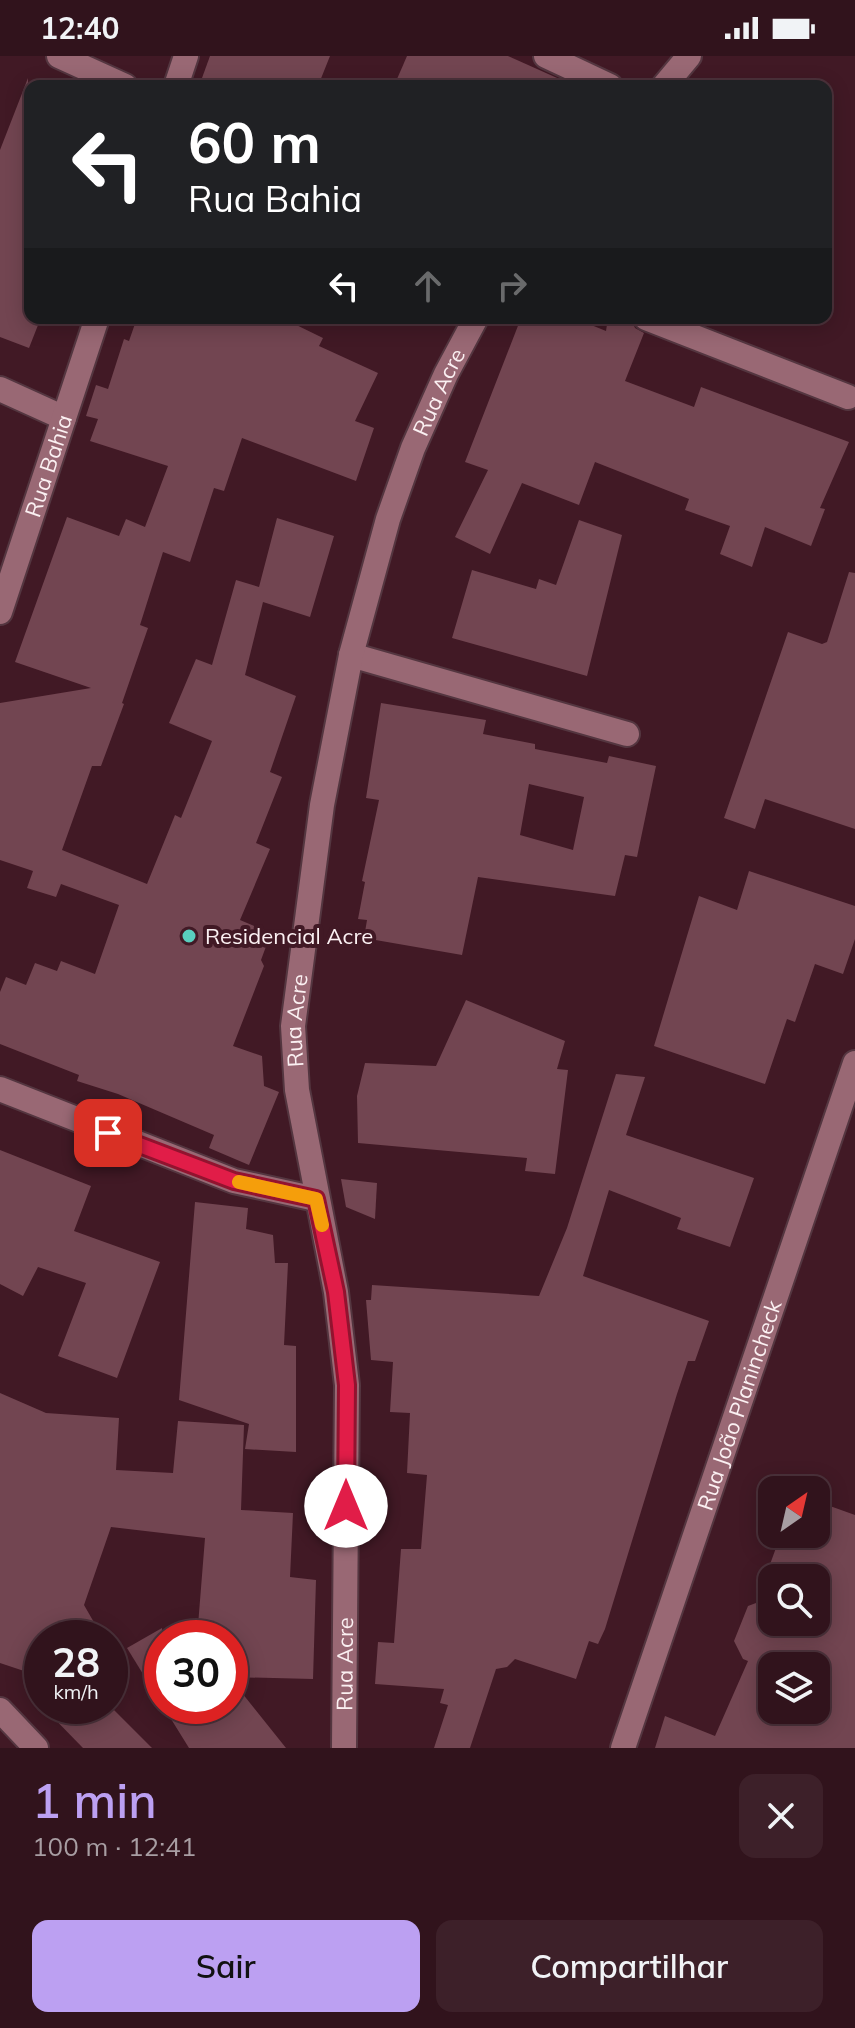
<!DOCTYPE html>
<html lang="pt">
<meta charset="utf-8">
<style>
body{margin:0;font-family:Mulish,sans-serif;background:#3d2029;color:#f1f3f6;height:100vh;display:flex;flex-direction:column;font-size:30px;white-space:nowrap}
*{box-sizing:border-box;margin:0}
p{font-size:26px;color:#a89ea3}
.icon{flex:none;width:44px;height:44px;fill:none;stroke:currentColor;stroke-width:2;stroke-linecap:round;stroke-linejoin:round}
.map{position:relative;height:1692px;overflow:hidden}
.panel{display:flex;flex-direction:column;background:#31131c;flex:1}
.panel>*{flex:none}
.banner{position:absolute;left:24px;top:24px;width:808px;height:244px;border-radius:16px;box-shadow:0 4px 20px #0003,0 0 0 2px #4c323b;background:#202124;color:#fff;overflow:hidden}
.needle{width:52px;rotate:34deg}
.tools{position:absolute;left:758px;top:1420px;display:grid;gap:16px}
.tools a{display:grid;place-items:center;width:72px;height:72px;border-radius:16px;background:#31131c;box-shadow:0 4px 20px #0003,0 0 0 2px #4c323b;font-size:40px}
.speed{position:absolute;left:24px;top:1564px;display:flex;gap:16px;font-size:40px;font-weight:700;text-align:center}
.speed>*{display:grid;place-content:center;width:104px;height:104px;border-radius:50%;background:#31131c;box-shadow:0 4px 20px #0003,0 0 0 2px #4c323b;line-height:1}
.speed small{font-size:20px;font-weight:400}
.speed .limit{border:12px solid #d22;background:#fff;color:#111}
.pin{position:absolute;display:grid;place-items:center;width:68px;height:68px;color:#fff;margin:-34px;border-radius:16px;box-shadow:0 4px 12px #0006}
.me{position:absolute;width:88px;margin:-44px;rotate:0deg;stroke-linejoin:round;filter:drop-shadow(0 0 6px #0008)}
.turn{display:flex;align-items:center;gap:28px;height:168px;padding:0 32px;font-size:36px}
.turn .icon{width:104px;height:104px;stroke-width:2.5}
.turn b{display:block;font-size:56px;line-height:68px}
.lanes{display:flex;align-items:center;height:76px;padding:0 32px;background:#0003;justify-content:center;gap:40px;direction:ltr}
.lanes .off{opacity:.35}
.round{display:grid;place-items:center;flex:none;width:84px;height:84px;border-radius:16px;background:#3d2029}
.summary{display:flex;align-items:center;justify-content:space-between;height:136px;padding:0 32px}
h1{font-size:48px;font-weight:600;line-height:60px;color:#bca0f2}
.button{display:flex;gap:16px;margin-top:auto;padding:16px 32px}
.button a{flex:1;height:92px;border-radius:16px;background:#bca0f2;color:#111;font-size:32px;font-weight:600;line-height:92px;text-align:center}
.button a+a{background:#3d2029;color:#f1f3f6}
.status{display:flex;justify-content:space-between;align-items:center;height:56px;padding:0 40px;background:#31131c;direction:ltr}
.status svg{height:22px;fill:currentColor}
.map>svg:first-child{display:block}
.building{fill:#724551;fill-rule:evenodd}
.lines{fill:none;stroke-linecap:round;stroke-linejoin:round}
.minor-casing{stroke:#543640;stroke-width:28}
.secondary-casing{stroke:#543640;stroke-width:28}
.minor{stroke:#996874;stroke-width:24}
.secondary{stroke:#996874;stroke-width:24}
.route-casing{stroke:#92132f;stroke-width:20}
.route{stroke:#e11d48;stroke-width:14}
.slow{stroke:#f59e0b;stroke-width:14}
.poi-dot{fill:#59cebe;stroke:#411925;stroke-width:3}
.labels{text-anchor:middle;dominant-baseline:central;stroke-width:8;stroke-linejoin:round;paint-order:stroke}
.street-label{font-size:22px;fill:#fbf0f2;stroke:#411925}
.poi-label{font-size:22px;fill:#fbf0f2;stroke:#411925;text-anchor:start}
</style>
<div class="status"><b>12:40</b><svg viewBox="0 0 49 12"><path d="M0 12V9h3v3zM5 12V6h3v6zM10 12V3h3v9zM15 12V0h3v12zM26 1h20v11H26zM47 4h2v5h-2z"/></svg></div>
<div class="map">
<svg width="855" height="1692" viewBox="0 0 855 1692">
<rect width="100%" height="100%" fill="#411925"/>
<g class="building">
<path d="M210 0H330L318 30H224L202 22Z"/>
<path d="M407 0H508L575 30H394Z"/>
<path d="M28 22 30 262 40 264 29 292 0 281V94Z"/>
<path d="M137 262H282L323 282 319 290 378 317 355 365 374 372 356 425 242 382 224 435 214 432 190 506 163 496 140 569 148 572 122 647 124 648 101 710H92L62 794 147 828 175 759 181 762 212 685 169 667 196 603 212 609 236 524 259 531 277 462 334 480 310 561 263 546 245 619 296 640 270 716 282 721 256 787 270 793 240 864 271 877 261 904 264 910 233 990 262 1000 264 1030 279 1036 249 1109 209 1092 214 1079 118 1038 77 1025 79 1019 0 988V936L6 921 26 929 35 907 57 915 61 905 95 918 119 849 61 828 56 841 27 832 33 815 0 804V647L91 632 15 606 67 461 119 480 126 463 145 471 168 410 90 385 98 363 86 360 96 329 108 333 124 283 129 285Z"/>
<path d="M521 262H574L606 275 608 262H631L635 272 644 277 625 325 694 351 701 331 849 386 820 452 825 453 811 490 765 471 752 511 720 498 730 470 685 454 689 443 595 406 579 449 522 427 490 498 455 481 488 414 465 406Z"/>
<path d="M579 464 622 479 587 620 452 582 472 514 536 533 539 523 556 529Z"/>
<path d="M849 516 855 517V773L765 743 755 773 724 762 788 576 822 588 827 586Z"/>
<path d="M381 647 486 664 483 678 535 688V693L607 707 609 700 656 710 637 801 625 799 615 840 478 821 462 899 364 882 367 864 358 863 365 826 362 825 379 744 366 742ZM529 728 584 741 573 794 520 779Z"/>
<path d="M749 815 855 850V883L843 918 815 908 795 966 787 963 765 1028 654 990 699 840 737 854Z"/>
<path d="M466 944 565 985 557 1013 568 1014 555 1118 525 1115 527 1102 358 1087 357 1040 365 1007 436 1010Z"/>
<path d="M616 1018 645 1021 626 1079 754 1122 730 1191 677 1173 681 1162 609 1134 583 1220 709 1265 695 1305H688L677 1338 605 1573 598 1588 589 1585 576 1623 515 1603 507 1611 496 1613 470 1692H434L448 1649 440 1647 444 1633 375 1628 378 1586 394 1587 401 1493H421L427 1419 407 1417 410 1357 390 1356 393 1306 371 1304 366 1244H371L372 1229 539 1240 567 1172Z"/>
<path d="M0 1094 91 1130 74 1175 160 1206 117 1322 58 1300 86 1227 38 1211 23 1240 0 1228Z"/>
<path d="M341 1123 377 1127 375 1163 346 1151Z"/>
<path d="M195 1146 248 1152 246 1173 273 1179 275 1207H288L284 1289 296 1290V1396L245 1393 249 1368 179 1344Z"/>
<path d="M0 1337 46 1357 119 1362 116 1414 173 1417 178 1365 244 1369 241 1454 293 1457 290 1521 316 1524 313 1623 230 1621V1582H197L205 1482 111 1471 84 1549 103 1582H42V1621L0 1607Z"/>
<path d="M816 1445 855 1459V1692H655L665 1660 715 1680 748 1605 743 1603 734 1585 748 1550 756 1547 781 1478H816ZM772 1522H816V1566H772ZM772 1610H816V1654H772Z"/>
<path d="M162 1572V1649L127 1592Z"/>
<path d="M230 1622 286 1692H189L163 1650H230Z"/>
<path d="M42 1650H110L152 1692H83Z"/>
</g>
<g class="lines">
<g class="minor-casing">
<g id="minor">
<path d="M59 0 125 30"/>
<path d="M546 0 610 30"/>
<path d="M176 30 186 0"/>
<path d="M664 30 689 0"/>
<path d="M646 262 848 341"/>
<path d="M0 333 64 362"/>
<path id="s1" d="M0 556 97 262"/>
<path d="M351 599 627 678"/>
<path d="M0 1033 234 1125 316 1143"/>
<path d="M0 1654 36 1692"/>
<path id="s2" d="M344 1692 347 1329 336 1236 297 1034 293 970 322 749 351 599 388 463 413 392 446 318 476 262"/>
</g>
</g>
<g class="secondary-casing">
<g id="secondary">
<path id="s3" d="M623 1692 855 1007"/>
</g>
</g>
<use href="#minor" class="minor"/>
<use href="#secondary" class="secondary"/>
</g>
<g class="lines">
<g class="route-casing">
<path id="route" d="M108 1077 234 1125 316 1143 336 1236 347 1329 346 1450"/>
</g>
<use href="#route" class="route"/>
<path class="slow" d="M239 1126 316 1143 322 1169"/>
</g>
<circle class="poi-dot" cx="189" cy="880" r="8"/>
<g class="labels">
<g class="street-label">
<text stroke="none"><textPath href="#s2" startOffset="1380">Rua Acre</textPath></text>
<text stroke="none"><textPath href="#s1" startOffset="154">Rua Bahia</textPath></text>
<text stroke="none"><textPath href="#s2" startOffset="732">Rua Acre</textPath></text>
<text stroke="none"><textPath href="#s3" startOffset="362">Rua João Planincheck</textPath></text>
<text stroke="none"><textPath href="#s2" startOffset="84">Rua Acre</textPath></text>
</g>
<g class="poi-label">
<text x="205" y="880">Residencial Acre</text>
</g>
</g>
</svg>
<div class="tools">
<a><svg class="needle" viewBox="-14 -14 28 28"><path d="M0-13l5 13h-10z" fill="#e53935"/><path d="M0 13l5-13h-10z" fill="#a89ea3"/></svg></a>
<a><svg class="icon" aria-label="search" viewBox="0 0 24 24"><circle cx="10" cy="10" r="6"/><path d="M15 15l6 6"/></svg></a>
<a><svg class="icon" aria-label="layers" viewBox="0 0 24 24"><path d="M12 4l9 5-9 5-9-5zM3 14l9 5 9-5"/></svg></a>
</div>
<div class="speed"><div>28<small>km/h</small></div><div class="limit">30</div></div>
<div class="pin" style="left:108px;top:1077px;background:#d93025"><svg class="icon" aria-label="arrive" viewBox="0 0 24 24"><path d="M6 21V4h12l-3 4 3 4H6"/></svg></div>
<svg class="me" style="left:346px;top:1450px" viewBox="-20 -20 40 40"><circle r="19" fill="#fff"/><path d="M0-13L10 11 0 6-10 11z" fill="#e11d48"/></svg>
<div class="banner">
<div class="turn"><svg class="icon" aria-label="left" viewBox="0 0 24 24"><path d="M17 20v-9H6M10 6l-5 5 5 5"/></svg><div><b>60 m</b>Rua Bahia</div></div>
<div class="lanes"><svg class="icon" aria-label="left" viewBox="0 0 24 24"><path d="M17 20v-9H6M10 6l-5 5 5 5"/></svg><svg class="icon off" aria-label="ahead" viewBox="0 0 24 24"><path d="M12 20V5M6 11l6-6 6 6"/></svg><svg class="icon off" aria-label="right" viewBox="0 0 24 24"><path d="M7 20v-9h11M14 6l5 5-5 5"/></svg></div>
</div>
</div>
<section class="panel">
<div class="summary"><div><h1>1 min</h1><p>100 m · 12:41</p></div><a class="round"><svg class="icon" aria-label="close" viewBox="0 0 24 24"><path d="M6 6l12 12M18 6L6 18"/></svg></a></div>
<div class="button"><a>Sair</a><a>Compartilhar</a></div>
</section>
